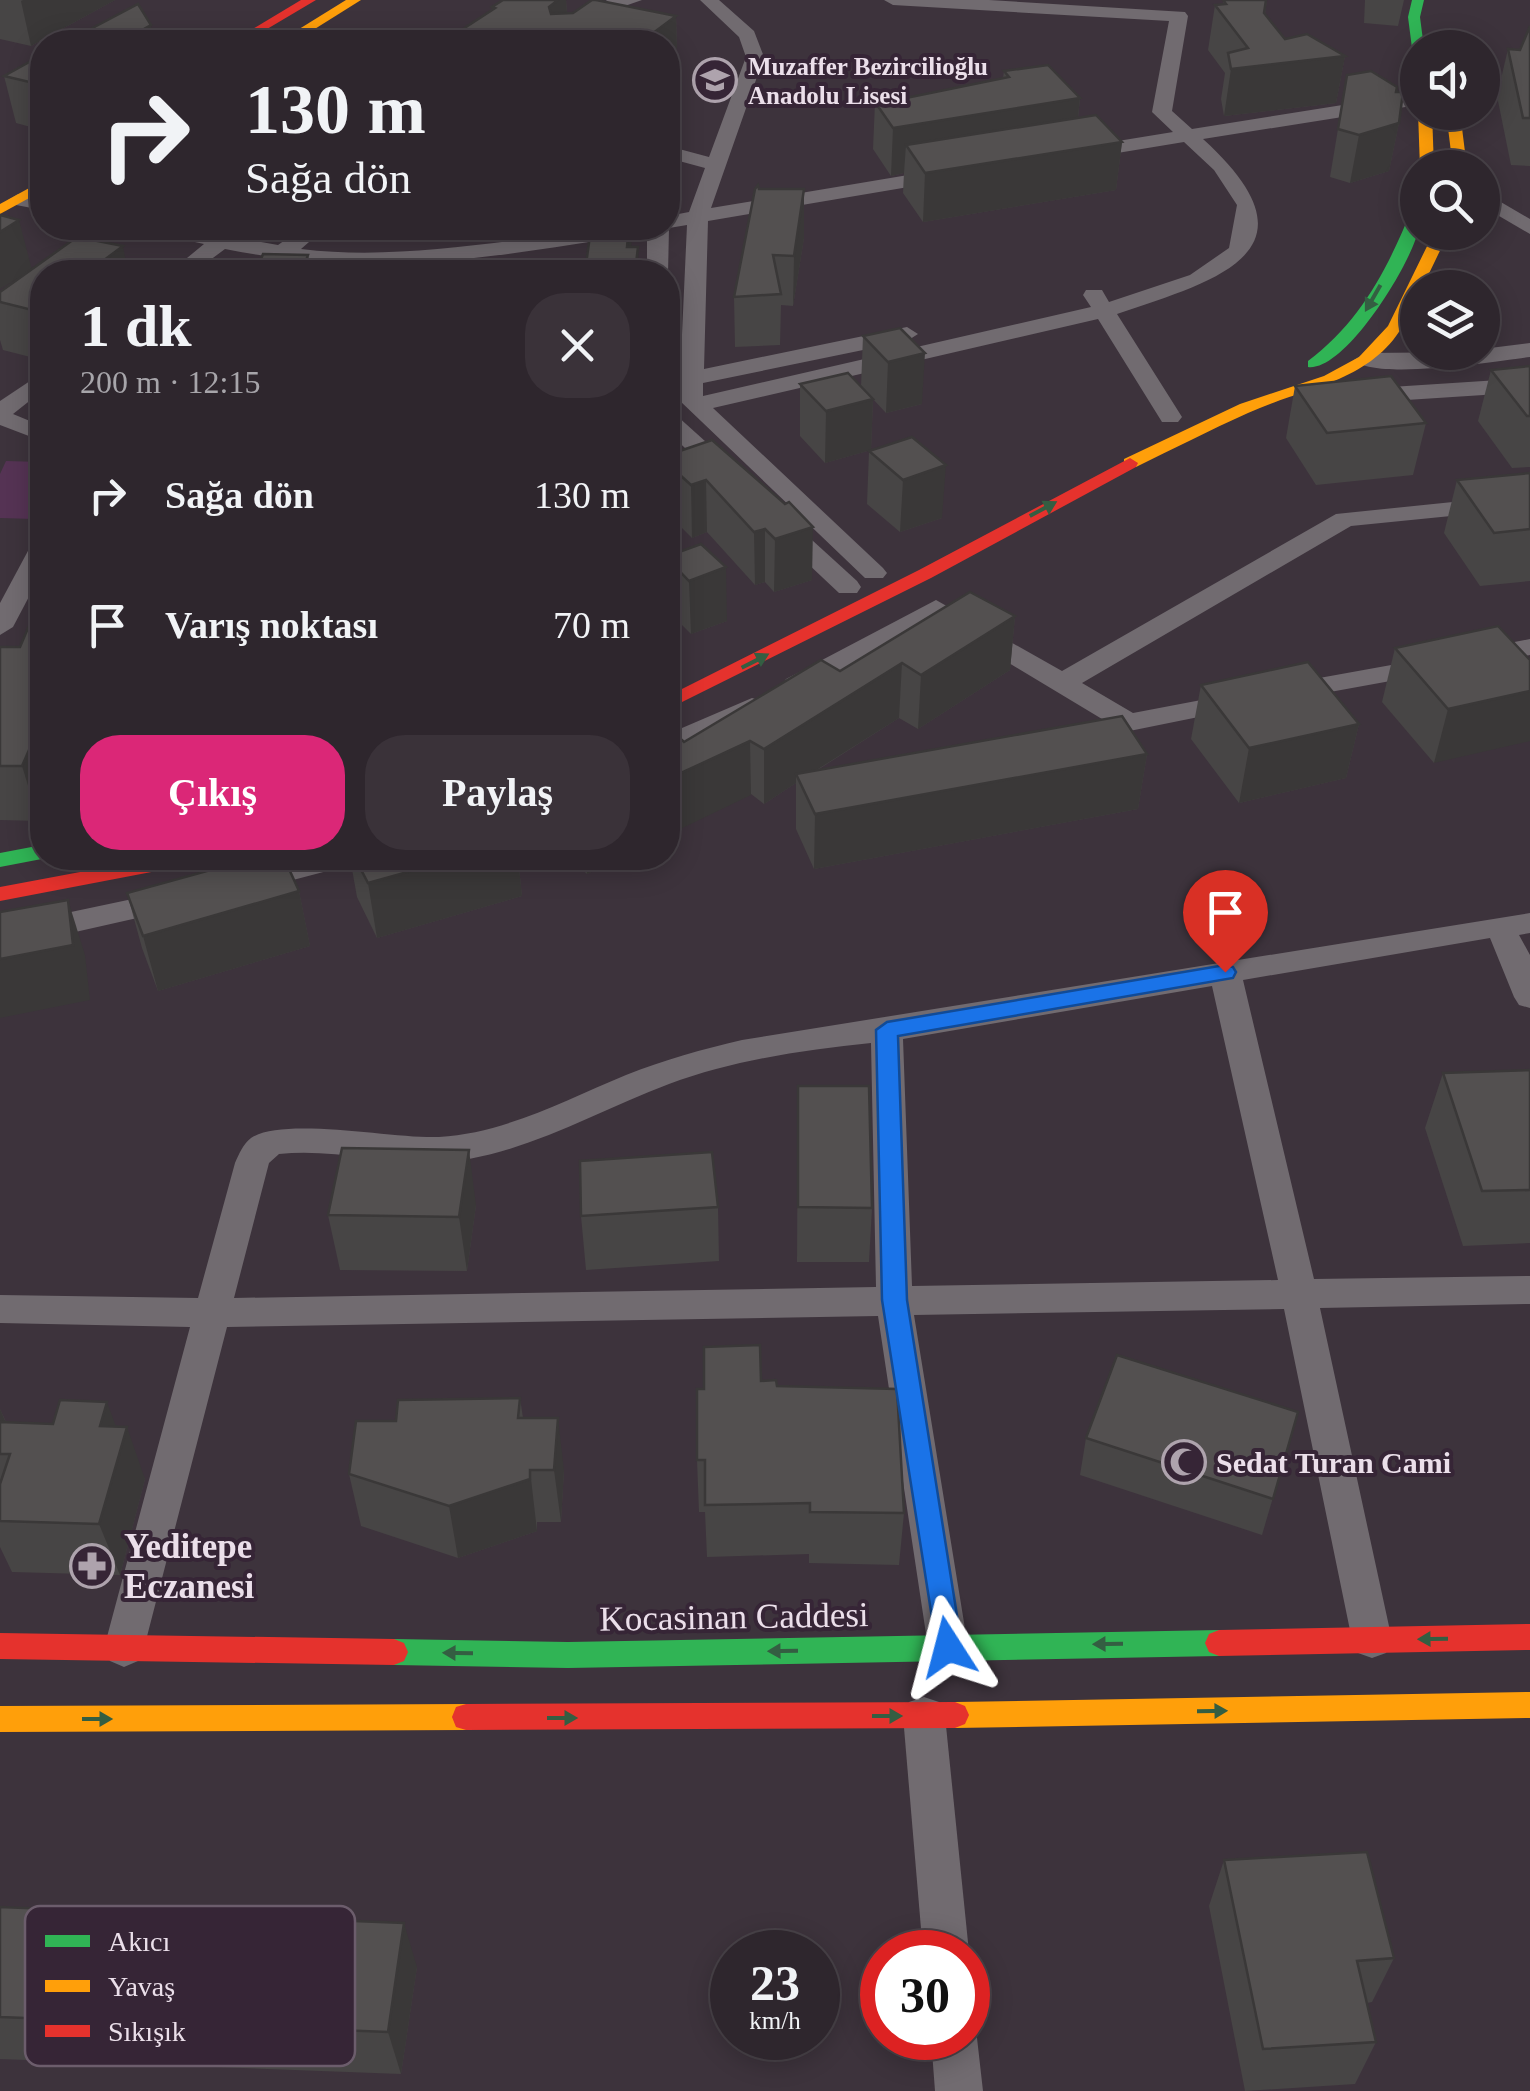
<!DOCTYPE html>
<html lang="tr">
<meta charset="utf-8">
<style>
body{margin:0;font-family:Georgia,serif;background:#3a3239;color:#f1f3f6;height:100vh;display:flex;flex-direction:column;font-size:38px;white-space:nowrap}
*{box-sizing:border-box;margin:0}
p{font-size:32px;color:#a7a5aa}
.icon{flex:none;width:55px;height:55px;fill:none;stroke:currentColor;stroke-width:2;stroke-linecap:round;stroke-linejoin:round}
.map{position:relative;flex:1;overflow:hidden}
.panel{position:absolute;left:30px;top:260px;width:650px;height:610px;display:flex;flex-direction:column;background:#2e262d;border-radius:40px;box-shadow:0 5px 25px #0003,0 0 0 2px #494349}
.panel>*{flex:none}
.hud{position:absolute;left:30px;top:30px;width:650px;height:210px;border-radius:40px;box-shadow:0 5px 25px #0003,0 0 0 2px #494349;background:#2e262d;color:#f1f3f6;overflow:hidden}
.buttons{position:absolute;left:1400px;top:30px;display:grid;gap:20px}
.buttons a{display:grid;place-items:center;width:100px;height:100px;border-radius:50%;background:#2e262d;box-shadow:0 5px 25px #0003,0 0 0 2px #494349;font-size:50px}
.speed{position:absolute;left:710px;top:1930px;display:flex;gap:20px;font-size:50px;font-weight:700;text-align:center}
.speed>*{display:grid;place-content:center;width:130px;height:130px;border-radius:50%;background:#2e262d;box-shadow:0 5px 25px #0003,0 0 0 2px #494349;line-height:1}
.speed small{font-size:25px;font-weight:400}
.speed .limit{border:15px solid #d22;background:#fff;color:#111}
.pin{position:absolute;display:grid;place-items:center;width:85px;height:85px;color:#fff;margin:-102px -42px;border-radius:50% 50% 50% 0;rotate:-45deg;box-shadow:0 0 10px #0007}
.pin .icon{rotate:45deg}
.me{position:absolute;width:110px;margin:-55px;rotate:351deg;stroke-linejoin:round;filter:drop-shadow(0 0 8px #0008)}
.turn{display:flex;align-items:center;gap:35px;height:210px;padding:0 50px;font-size:45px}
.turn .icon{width:130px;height:130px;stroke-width:2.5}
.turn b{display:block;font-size:70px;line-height:85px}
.round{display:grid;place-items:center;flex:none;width:105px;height:105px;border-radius:40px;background:#3a3239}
.summary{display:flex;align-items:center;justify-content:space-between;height:170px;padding:0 50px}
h1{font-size:60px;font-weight:600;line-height:75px}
.button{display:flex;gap:20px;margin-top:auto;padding:20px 50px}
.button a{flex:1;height:115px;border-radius:40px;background:#db2777;color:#fff;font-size:40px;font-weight:600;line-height:115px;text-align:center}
.button a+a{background:#3a3239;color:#f1f3f6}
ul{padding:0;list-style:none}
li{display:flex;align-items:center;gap:30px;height:130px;padding:0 50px}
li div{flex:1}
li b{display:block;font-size:38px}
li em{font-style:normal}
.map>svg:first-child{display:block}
.green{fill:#553354}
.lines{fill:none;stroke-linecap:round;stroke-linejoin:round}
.street{fill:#716b70;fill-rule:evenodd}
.fast{fill:#30b455;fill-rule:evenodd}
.slow{fill:#ff9f0a;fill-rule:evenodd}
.jam{fill:#e5322d;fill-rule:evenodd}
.wall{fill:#474545}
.shaded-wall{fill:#3a3838}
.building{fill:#535050;stroke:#3a3838;stroke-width:2.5}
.oneway{fill:#345e42}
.route{fill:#1a73e8;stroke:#114b97;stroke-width:2.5}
.labels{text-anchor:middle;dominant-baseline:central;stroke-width:8;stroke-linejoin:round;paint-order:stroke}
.far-poi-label{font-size:25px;font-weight:bold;fill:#ebdfea;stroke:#362536;text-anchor:start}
.poi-label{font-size:30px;font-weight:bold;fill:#ebdfea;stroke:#362536;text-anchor:start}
.near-poi-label{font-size:35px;font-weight:bold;fill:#ebdfea;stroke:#362536;text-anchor:start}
.near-street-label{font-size:35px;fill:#ebdfea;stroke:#362536}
.key{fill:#362536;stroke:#6c5d6c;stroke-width:2.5}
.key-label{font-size:28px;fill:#ebdfea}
</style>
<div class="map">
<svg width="1530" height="2091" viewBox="0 0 1530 2091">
<rect width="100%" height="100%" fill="#3d333c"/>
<path class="green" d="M6 461 42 462V501L34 519 0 518V474Z"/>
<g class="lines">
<g class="street">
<path d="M607 0H642L619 8 573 42H553Z"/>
<path d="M700 0H719L754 31 764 57 711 208 944 169 954 175 944 181 708 221 704 369 907 327 918 334 907 341 703 383V396L1091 307 1083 295 1086 290H1102L1109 302 1190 275 1229 248 1237 205 1214 170 1184 142 1081 159 1071 153 1081 147 1173 132 1152 112 1169 21 893 5 884 0H989L1185 12 1188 16 1172 111 1192 129 1418 93V105L1203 139C1326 251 1218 280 1117 314L1182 417 1178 422H1162L1098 319 713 408 883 568 887 573 883 578H865L679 400 687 225 669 228 668 274 647 272V228L637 234C491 258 373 279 225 249L194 272H170L204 244 149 232 145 228H184L278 245 302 228H325L301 249C424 264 545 228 668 228V216L689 212 705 168 668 158V146L709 157 746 57 739 37Z"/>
<path d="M1482 191 1530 219V234L1482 206Z"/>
<path d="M18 194 42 198V210L11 204 8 200Z"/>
<path d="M1530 343V357C1498 361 1374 381 1354 360L1365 353 1482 352V349Z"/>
<path d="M42 373V391L13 414 42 426V441L0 425V401Z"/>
<path d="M1530 378V392L1360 403 1348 396 1360 389Z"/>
<path d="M668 413 676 415 736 469 739 474 736 479H718L668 432Z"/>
<path d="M1530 494V508L1351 526 1082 683 1133 713 1238 693 1252 701 1248 707 1085 740 1075 737 1071 731 1075 725 1102 719 936 619 806 691 796 693 782 685 786 679 936 600 1062 671 1336 514Z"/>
<path d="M781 517 790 520 857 581 861 587 857 593H839L772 530 768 525Z"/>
<path d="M42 541V572L13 627 0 635V603L29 549Z"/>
<path d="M1530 639V655L1478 665 1464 657 1468 651Z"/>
<path d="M1430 658 1440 660 1444 666 1440 672 1286 700 1272 692 1286 684Z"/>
<path d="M752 698 762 701 766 707 762 713 668 753V734Z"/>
<path d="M303 858H354L350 865 247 892 236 889 232 882 236 875Z"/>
<path d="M175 890 186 893 190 900 186 907 0 949V927Z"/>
<path d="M1530 913V933L1519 935 1530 955V1008L1519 1005 1514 997 1490 938 1243 980 1314 1279 1530 1276V1304L1320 1308 1392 1640 1386 1653 1372 1658 1358 1653 1352 1640 1284 1309 914 1315 968 1647 962 1660 948 1666 934 1660 928 1647 878 1316 227 1327 144 1648 138 1661 124 1667 110 1661 104 1648 190 1327 0 1323V1295L198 1298 235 1163C239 1154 243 1144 251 1138 283 1116 395 1139 439 1137 506 1133 565 1100 626 1075 664 1060 703 1049 742 1040ZM1212 986 1278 1280 912 1286 903 1039ZM871 1043 876 1287 234 1298 269 1163 279 1154C342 1147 405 1171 469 1159 540 1146 602 1109 669 1084 734 1060 803 1050 871 1043Z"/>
<path d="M924 1697 939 1702 945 1716 969 1952 968 1955 923 1952 903 1716 909 1702Z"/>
<path d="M968 2020 977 2038 983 2091H935L931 2038H968Z"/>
</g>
<g class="fast">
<path d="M1412 0H1424L1420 17 1424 48H1418V52L1412 48 1408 17Z"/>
<path d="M1418 207C1418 214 1419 223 1418 231 1411 264 1345 372 1308 367V361C1360 322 1387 270 1411 211Z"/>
<path d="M42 845V858H47L0 867V853Z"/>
<path d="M1219 1630 1229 1634 1233 1643 1229 1652 1219 1656 568 1668 394 1665 384 1661 380 1652 384 1643 394 1639 568 1642Z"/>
</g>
<g class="slow">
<path d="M346 0H361L294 42 283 39Z"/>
<path d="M1418 112H1432L1434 168H1420Z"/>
<path d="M1446 112H1460L1467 168H1453Z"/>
<path d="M42 181V191L0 214V204Z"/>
<path d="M1434 232H1449L1422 288H1418C1418 299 1413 306 1408 316 1377 382 1307 386 1248 413 1210 430 1173 449 1136 467H1124V459L1240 404 1324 376 1359 357 1388 326Z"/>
<path d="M1530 1692V1718L955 1728 945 1724 941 1715 945 1706 955 1702Z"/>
<path d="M466 1704 476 1707 480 1717 476 1727 466 1730 0 1732V1706Z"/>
</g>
<g class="jam">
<path d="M301 0H316L245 42H231Z"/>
<path d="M1130 458 1138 463 1136 467 931 578 668 709V696L919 570Z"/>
<path d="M155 858H198L188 865 0 901V887Z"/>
<path d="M1530 1624V1650L1219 1656 1209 1652 1205 1643 1209 1634 1219 1630Z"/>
<path d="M0 1633 394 1639 404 1643 408 1652 404 1661 394 1665 0 1659Z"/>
<path d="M955 1702 965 1706 969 1715 965 1724 955 1728 466 1730 456 1727 452 1717 456 1707 466 1704Z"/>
</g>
</g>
<g class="wall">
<path d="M0 0H115L31 46 0 39Z"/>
<path d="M503 0H566L567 13H573L592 0H596L676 16 677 48 668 55V42H443L492 10V7Z"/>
<path d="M1223 0H1267L1265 14 1285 39 1345 56 1336 103 1224 116 1221 99 1225 73 1208 50 1215 5 1223 4Z"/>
<path d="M1365 0H1404L1398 26 1364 23Z"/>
<path d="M1530 26V166L1511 165 1497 96 1508 49 1520 50Z"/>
<path d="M42 55V130L16 123 4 76Z"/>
<path d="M1004 71 1080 98 1078 118 1122 142 1116 190 923 222 903 193 904 173 891 176 873 149 875 102 901 99 1003 78Z"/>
<path d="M1347 75 1399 123 1389 171 1350 183 1330 177Z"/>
<path d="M804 189V238L793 306 781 305 780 345 735 347 734 297Z"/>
<path d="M32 269 42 272V360L3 350 0 340V292Z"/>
<path d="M900 328 922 404 886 413 873 399 871 450 825 463 800 436V384L861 387 863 336Z"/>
<path d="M1530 366V467L1512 468 1478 421 1491 370Z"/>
<path d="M1295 386 1426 423 1413 475 1316 485 1286 438Z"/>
<path d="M912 437 942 518 900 532 867 504 869 451Z"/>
<path d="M712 440 812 580 774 592 765 582 755 585 707 532 692 538 668 514V455Z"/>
<path d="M1530 473V581L1480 586 1444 533 1457 480Z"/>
<path d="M668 556 727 621 691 634 668 611Z"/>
<path d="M42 595V812L39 821 0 820V647H20Z"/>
<path d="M1015 616 1010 670 918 729 899 718 816 771 1147 754 1138 809 814 869 796 829V783L764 804 684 742 840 671Z"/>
<path d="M1395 648 1530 660 1434 763 1382 702Z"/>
<path d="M1201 685 1359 724 1346 778 1239 803 1191 739Z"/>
<path d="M350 858H518L522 896 377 938 357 897Z"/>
<path d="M570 858H621L587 874Z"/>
<path d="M299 891 310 946 158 991 142 948 127 893Z"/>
<path d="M1530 1070V1243L1463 1246 1425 1128 1443 1073Z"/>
<path d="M798 1086 872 1208 869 1262H797Z"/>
<path d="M476 1205 467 1271 340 1270 328 1215Z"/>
<path d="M718 1207 719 1261 586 1270 581 1216Z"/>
<path d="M761 1381 777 1386 904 1513 899 1565 809 1563V1554L707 1557 705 1512H699L697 1460 704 1389Z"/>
<path d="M520 1398 523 1418 564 1470 561 1522H537V1531L458 1558 361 1526 349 1474 396 1421Z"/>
<path d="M0 1409 6 1422 116 1426 145 1479 120 1575 12 1572 0 1547Z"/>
<path d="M1298 1412 1262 1535 1080 1475 1086 1438Z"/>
<path d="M1224 1860 1394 1958 1372 2002 1367 2003 1376 2042 1355 2084 1245 2091 1209 1906Z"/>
<path d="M0 1907 417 1967 401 2074 0 2059Z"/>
</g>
<g class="shaded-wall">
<path d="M23 0H115L31 46 21 1Z"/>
<path d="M558 0H566L568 26 551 39 549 7Z"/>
<path d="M676 16 677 48 668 55V42H641Z"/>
<path d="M151 25 154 42H120Z"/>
<path d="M1345 56 1336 103 1224 116 1231 69Z"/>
<path d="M1080 98 1075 145H906L904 173 891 176 893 128Z"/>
<path d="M1399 123 1389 171 1350 183 1359 135Z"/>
<path d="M1122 142 1116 190 923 222 925 173Z"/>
<path d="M804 189V238L793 306 794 256Z"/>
<path d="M19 220 32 270 0 289V232Z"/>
<path d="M629 228H631L632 258 627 247Z"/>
<path d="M123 246 128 272H88Z"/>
<path d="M638 247 639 272H635Z"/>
<path d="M308 255 311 272H302Z"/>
<path d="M42 306V337L36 311Z"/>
<path d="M925 353 922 404 886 413 888 362Z"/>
<path d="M873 399 871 450 825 463 826 411Z"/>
<path d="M946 465 942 518 900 532 903 480Z"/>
<path d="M706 480 707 532 692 538 691 485Z"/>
<path d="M813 527 812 580 774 592 775 539Z"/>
<path d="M765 529V582L755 585 754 532Z"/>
<path d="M726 567 727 621 691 634 689 581Z"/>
<path d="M1015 616 1010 670 918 729 921 675Z"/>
<path d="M902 663 899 718 799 781 796 774V783L764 804V749Z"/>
<path d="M1530 691V741L1434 763 1448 709Z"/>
<path d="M42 702V812L39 821 22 766 33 725Z"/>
<path d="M1359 724 1346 778 1239 803 1249 748Z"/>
<path d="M750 741 751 795 668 835V779Z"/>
<path d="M1147 754 1138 809 814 869 815 814Z"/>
<path d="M458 858H518L522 896 377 938 368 883Z"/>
<path d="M586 858H621L587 874Z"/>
<path d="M299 891 310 946 158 991 143 936Z"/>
<path d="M68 900 85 955 90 1000 0 1018V959Z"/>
<path d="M469 1150 476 1205 467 1271 459 1217Z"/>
<path d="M107 1402 122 1443 127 1427 145 1479 120 1575 99 1524 100 1426Z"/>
<path d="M0 1409 16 1446 10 1454H0Z"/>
<path d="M558 1418 564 1470 561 1522 554 1470Z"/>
<path d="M530 1470 537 1531 458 1558 449 1506Z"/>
<path d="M404 1923 417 1967 401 2074 388 2032Z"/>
</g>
<g class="building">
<path d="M503 0H558L549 7 551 14 573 13 592 0H596L676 16 641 42H535L504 36 494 42H443L495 8 492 7Z"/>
<path d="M1223 0H1266L1264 13 1285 39 1307 34 1345 56 1231 69 1228 53 1248 48 1215 5 1226 4Z"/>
<path d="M138 4 151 25 120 42H66Z"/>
<path d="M1530 26V118H1523L1508 49 1520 50Z"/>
<path d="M42 55V85L4 76Z"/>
<path d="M1048 65 1080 98 893 128 875 102 901 99 1009 77 1004 71Z"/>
<path d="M1371 71 1397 87 1396 92H1403L1399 123 1359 135 1338 129 1347 75Z"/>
<path d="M1096 115 1122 142 925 173 906 145Z"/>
<path d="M758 185 759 189H804L794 256 773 255 781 294 734 297 755 189Z"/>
<path d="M0 215 19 220 0 232Z"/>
<path d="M591 228H629L627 247H638L635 272H585Z"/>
<path d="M77 237 123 246 88 272H42V306L36 311 0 302V292Z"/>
<path d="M263 254 308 255 302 272H256Z"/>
<path d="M419 264 470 265 468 272H416Z"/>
<path d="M900 328 925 353 888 362 863 336Z"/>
<path d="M1530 366V416H1527L1491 370Z"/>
<path d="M848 373 873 399 826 411 800 384Z"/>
<path d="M1391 376 1426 423 1327 433 1295 386Z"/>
<path d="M912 437 946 465 903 480 869 451Z"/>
<path d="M712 440 785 504 789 502 813 527 775 539 765 529 754 532 706 480 691 485 668 464V455Z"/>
<path d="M1530 473V529L1494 533 1457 480Z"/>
<path d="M701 544 726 567 689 581 668 559V556Z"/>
<path d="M970 592 1015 616 921 675 902 663 764 749 750 741 668 779V730L670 729 684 742 821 660 840 671Z"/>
<path d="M42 595V702L33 725H40L22 766H0V647H20Z"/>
<path d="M1498 626 1530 660V691L1448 709 1395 648Z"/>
<path d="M1308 662 1359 724 1249 748 1201 685Z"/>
<path d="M1122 716 1147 754 815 814 796 774Z"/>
<path d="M254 858H284L299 891 143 936 127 893Z"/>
<path d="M355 858H458L368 883Z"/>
<path d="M68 900 73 945 0 959V912Z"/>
<path d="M1530 1070V1190L1482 1191 1443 1073Z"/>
<path d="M798 1086H869L872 1208 798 1207Z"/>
<path d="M342 1148 469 1150 459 1217 328 1215Z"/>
<path d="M712 1152 718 1207 581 1216 580 1161Z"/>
<path d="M760 1345 761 1381 776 1380 777 1386 897 1389 904 1513 810 1512V1503L705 1505V1460H697V1389H704V1347Z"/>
<path d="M1117 1355 1298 1412 1273 1499 1086 1438Z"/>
<path d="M520 1398 518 1418H558L554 1470H530V1479L449 1506 349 1474 356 1421H396L398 1400Z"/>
<path d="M60 1400 107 1402 100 1426 127 1427 99 1524 0 1521V1484L10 1454H0V1422L53 1424Z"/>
<path d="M1367 1852 1394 1958 1357 1961 1376 2042 1263 2049 1224 1860Z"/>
<path d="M0 1907 404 1923 388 2032 0 2017Z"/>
</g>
<defs><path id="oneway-solid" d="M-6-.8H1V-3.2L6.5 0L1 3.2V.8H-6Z" transform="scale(2.5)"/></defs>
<g class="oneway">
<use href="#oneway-solid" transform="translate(1373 298) rotate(120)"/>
<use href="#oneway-solid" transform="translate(1043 509) rotate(-28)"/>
<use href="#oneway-solid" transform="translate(755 661) rotate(-27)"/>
<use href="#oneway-solid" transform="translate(1433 1639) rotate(179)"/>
<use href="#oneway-solid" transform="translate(1108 1644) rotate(179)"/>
<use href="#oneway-solid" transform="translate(783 1651) rotate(179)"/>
<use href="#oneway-solid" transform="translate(458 1653) rotate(-179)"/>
<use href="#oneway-solid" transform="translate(1212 1711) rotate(-1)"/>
<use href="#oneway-solid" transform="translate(887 1716)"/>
<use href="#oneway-solid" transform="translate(562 1718)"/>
<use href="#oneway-solid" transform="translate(97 1719)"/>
</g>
<path class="route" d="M1225 965 1233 967 1236 972 1233 978 898 1036 907 1300 962 1647 958 1656 948 1660 938 1656 882 1300 876 1030 887 1022Z"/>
<defs>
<g id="school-ring" transform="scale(2.25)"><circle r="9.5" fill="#362536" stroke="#aea3ad" stroke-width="1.5"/><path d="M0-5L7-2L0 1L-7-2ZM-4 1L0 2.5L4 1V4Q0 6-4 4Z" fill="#aea3ad"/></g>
<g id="mosque-ring" transform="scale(2.25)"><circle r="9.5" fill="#362536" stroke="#aea3ad" stroke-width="1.5"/><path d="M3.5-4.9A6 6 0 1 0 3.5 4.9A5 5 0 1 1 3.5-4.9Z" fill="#aea3ad"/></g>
<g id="pharmacy-ring" transform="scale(2.25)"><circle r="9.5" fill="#362536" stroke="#aea3ad" stroke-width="1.5"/><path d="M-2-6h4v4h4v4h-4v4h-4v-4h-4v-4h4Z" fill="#aea3ad"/></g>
</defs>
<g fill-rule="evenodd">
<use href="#school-ring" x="715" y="80"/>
<use href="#mosque-ring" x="1184" y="1462"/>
<use href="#pharmacy-ring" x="92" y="1566"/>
</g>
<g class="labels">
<g class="far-poi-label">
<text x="748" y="66">Muzaffer Bezircilioğlu<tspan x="748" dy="29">Anadolu Lisesi</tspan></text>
</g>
<g class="poi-label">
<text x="1216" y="1462">Sedat Turan Cami</text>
</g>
<g class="near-poi-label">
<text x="124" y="1546">Yeditepe<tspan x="124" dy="40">Eczanesi</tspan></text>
</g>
<g class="near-street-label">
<text transform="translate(734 1617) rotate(-1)">Kocasinan Caddesi</text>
</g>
</g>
<rect x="25" y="1906" width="330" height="160" rx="15" class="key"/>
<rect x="45" y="1935" width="45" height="12" fill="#30b455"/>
<rect x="45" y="1980" width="45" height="12" fill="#ff9f0a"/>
<rect x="45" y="2025" width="45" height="12" fill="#e5322d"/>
<g class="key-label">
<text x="108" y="1951">Akıcı</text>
<text x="108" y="1996">Yavaş</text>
<text x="108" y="2041">Sıkışık</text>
</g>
</svg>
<div class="buttons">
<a><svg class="icon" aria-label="sound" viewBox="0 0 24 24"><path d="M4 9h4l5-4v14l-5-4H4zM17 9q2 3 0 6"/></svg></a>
<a><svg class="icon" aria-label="search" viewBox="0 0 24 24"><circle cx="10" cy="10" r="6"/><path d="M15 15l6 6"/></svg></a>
<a><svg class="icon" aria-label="layers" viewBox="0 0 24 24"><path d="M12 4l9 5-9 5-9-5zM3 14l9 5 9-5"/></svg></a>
</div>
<div class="speed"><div>23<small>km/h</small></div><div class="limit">30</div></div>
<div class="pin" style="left:1225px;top:972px;background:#d93025"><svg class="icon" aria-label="arrive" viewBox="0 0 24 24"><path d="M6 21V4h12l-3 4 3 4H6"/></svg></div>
<svg class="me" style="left:948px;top:1647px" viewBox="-20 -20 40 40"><path d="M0-17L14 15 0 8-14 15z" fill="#1a73e8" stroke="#fff" stroke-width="4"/></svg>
<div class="hud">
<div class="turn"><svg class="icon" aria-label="right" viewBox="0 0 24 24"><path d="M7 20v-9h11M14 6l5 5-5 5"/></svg><div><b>130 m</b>Sağa dön</div></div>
</div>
<section class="panel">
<div class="summary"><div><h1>1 dk</h1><p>200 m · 12:15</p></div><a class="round"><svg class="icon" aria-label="close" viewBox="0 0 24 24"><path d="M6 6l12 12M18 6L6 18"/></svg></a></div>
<ul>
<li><svg class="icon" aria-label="right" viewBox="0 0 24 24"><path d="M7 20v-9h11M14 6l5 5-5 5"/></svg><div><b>Sağa dön</b></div><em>130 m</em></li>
<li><svg class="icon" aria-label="arrive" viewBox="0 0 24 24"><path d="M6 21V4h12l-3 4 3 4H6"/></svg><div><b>Varış noktası</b></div><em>70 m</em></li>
</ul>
<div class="button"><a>Çıkış</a><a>Paylaş</a></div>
</section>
</div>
